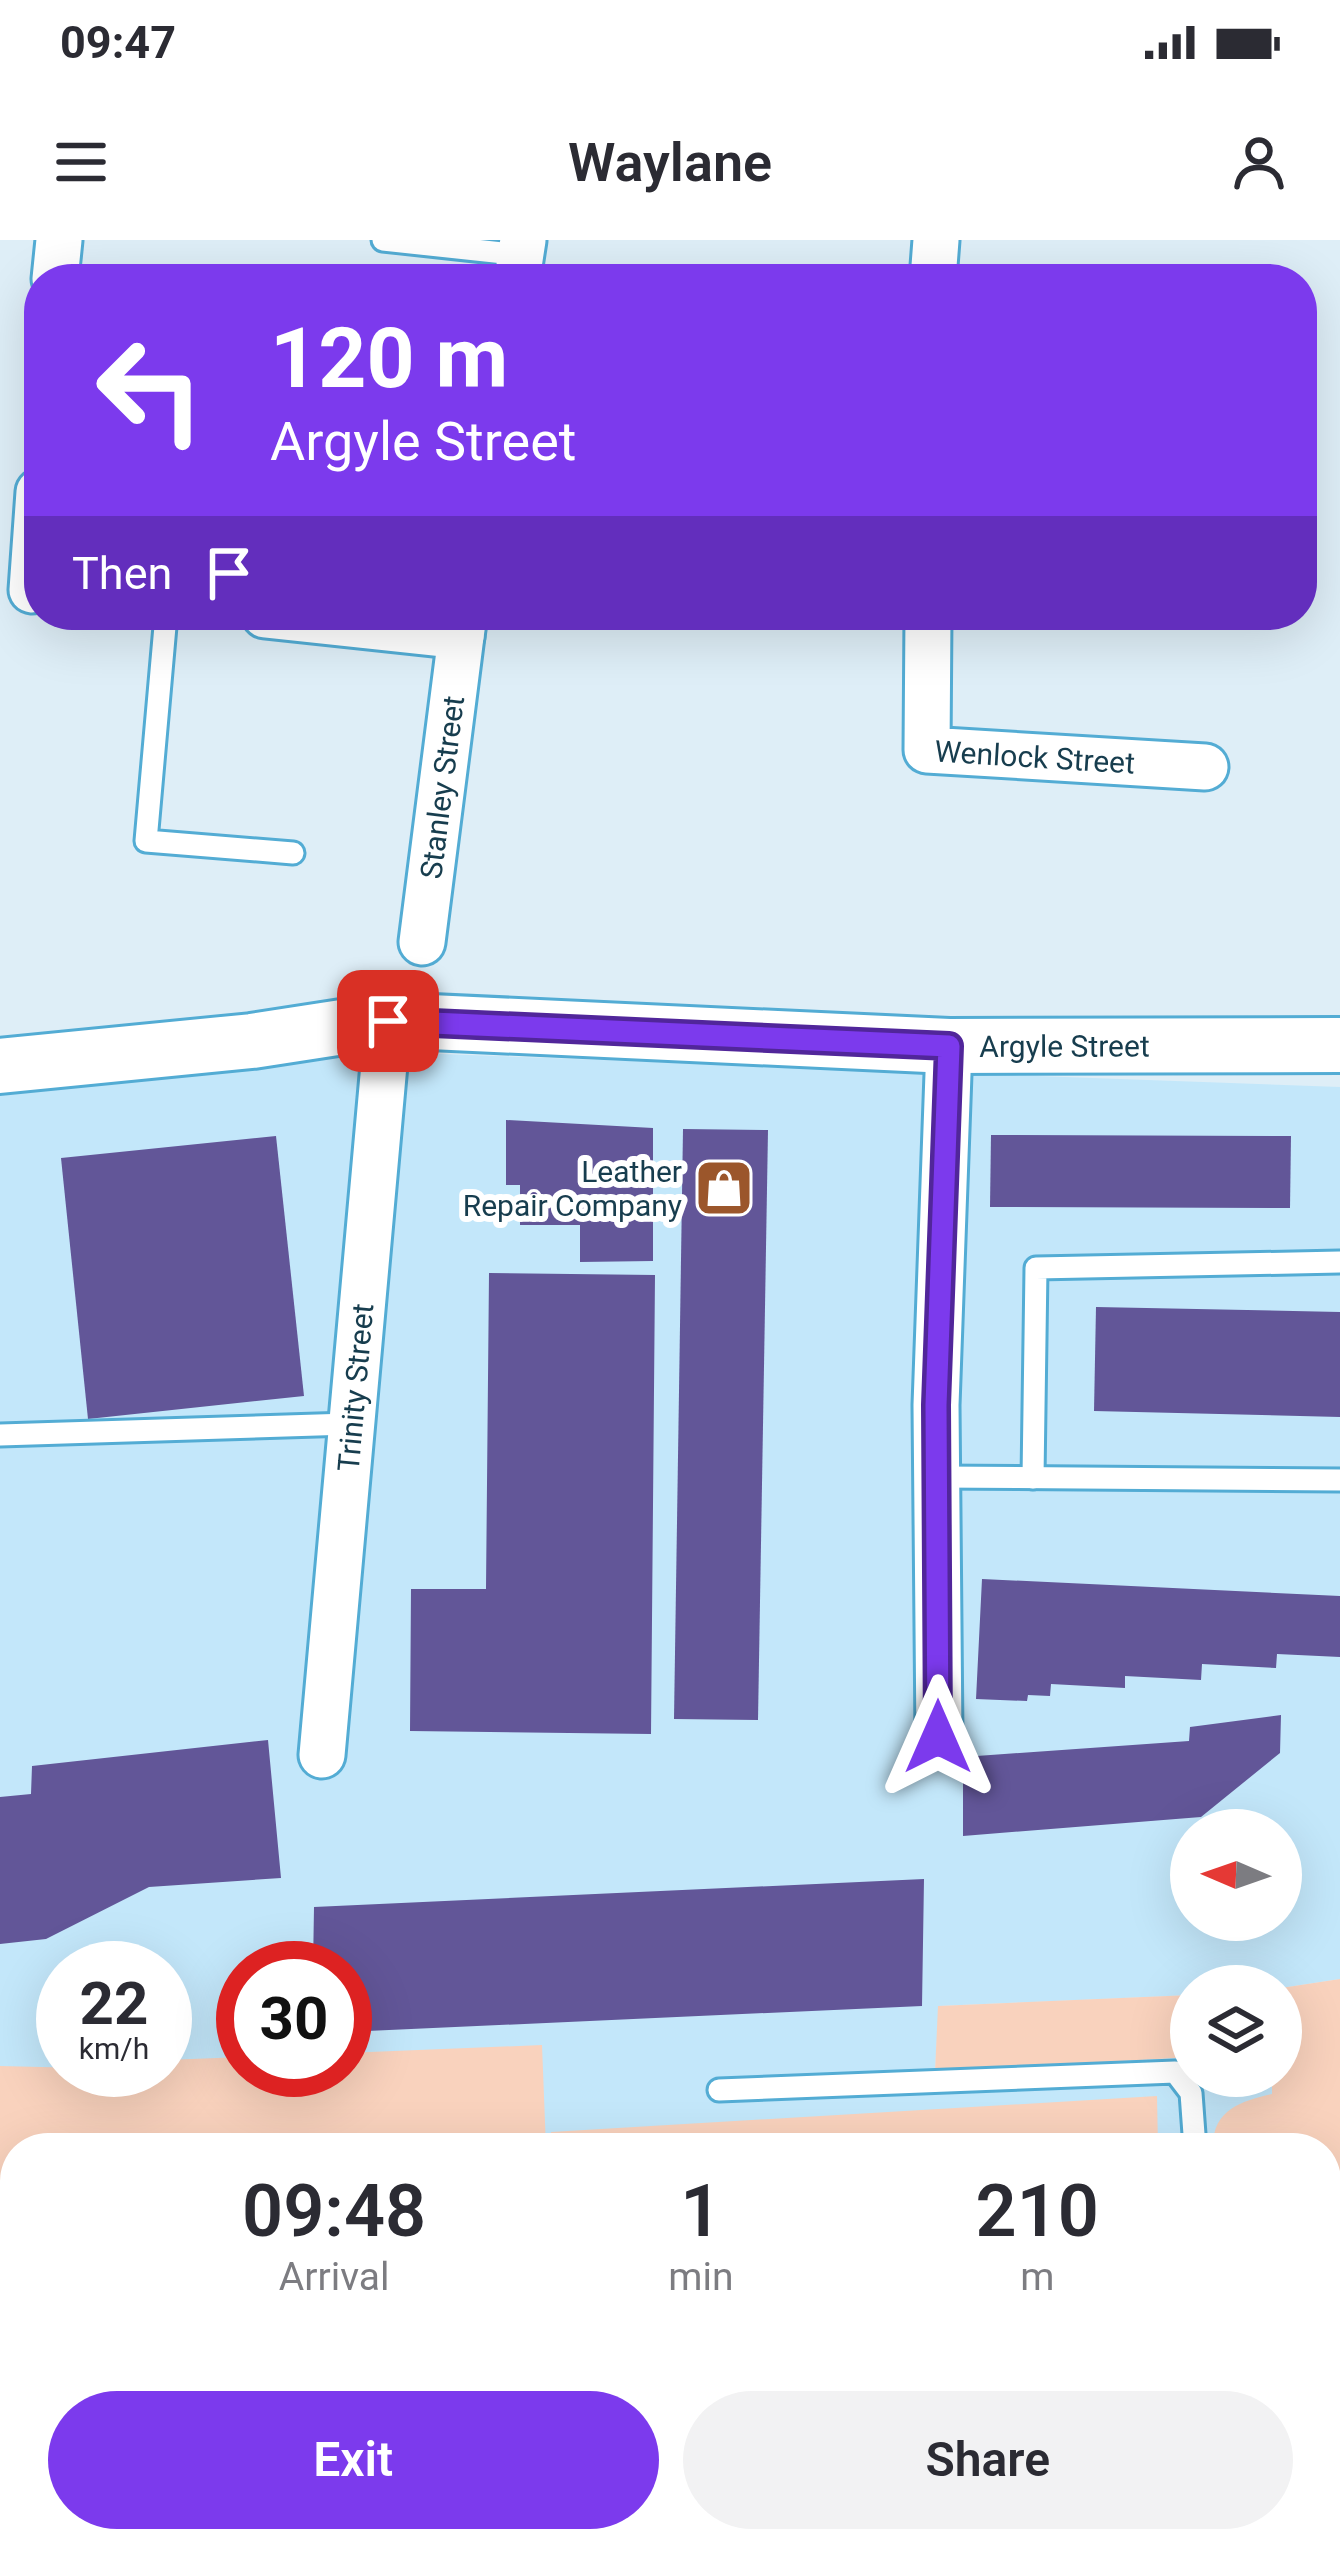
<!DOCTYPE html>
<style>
body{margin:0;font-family:Roboto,sans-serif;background:#f2f2f3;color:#2b2b33;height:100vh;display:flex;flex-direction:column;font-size:45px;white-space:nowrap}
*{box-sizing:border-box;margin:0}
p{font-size:39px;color:#7c7c81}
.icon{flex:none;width:66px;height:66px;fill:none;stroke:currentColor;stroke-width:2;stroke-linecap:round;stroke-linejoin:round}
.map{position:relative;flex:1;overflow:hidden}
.side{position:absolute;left:0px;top:1893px;width:1341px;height:420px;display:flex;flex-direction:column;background:#fff;border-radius:48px 48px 0 0;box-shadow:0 12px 48px #0002}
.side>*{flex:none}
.guide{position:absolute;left:24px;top:24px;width:1293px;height:366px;border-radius:48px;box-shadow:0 12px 48px #0002;background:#7c3aed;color:#fff;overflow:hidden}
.needle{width:78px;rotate:272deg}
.controls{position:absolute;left:1170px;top:1569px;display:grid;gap:24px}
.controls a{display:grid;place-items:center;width:132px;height:132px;border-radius:50%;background:#fff;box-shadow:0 12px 48px #0002;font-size:60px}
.speed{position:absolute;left:36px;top:1701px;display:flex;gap:24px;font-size:60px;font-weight:700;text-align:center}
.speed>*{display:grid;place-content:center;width:156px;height:156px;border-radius:50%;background:#fff;box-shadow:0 12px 48px #0002;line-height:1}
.speed small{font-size:30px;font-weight:400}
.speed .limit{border:18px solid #d22;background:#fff;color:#111}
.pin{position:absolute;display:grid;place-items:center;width:102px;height:102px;color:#fff;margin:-51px;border-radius:24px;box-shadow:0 6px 18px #0006}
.me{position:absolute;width:132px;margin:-66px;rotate:0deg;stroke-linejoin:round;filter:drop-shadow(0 0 9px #0008)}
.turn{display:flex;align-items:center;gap:42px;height:252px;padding:0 48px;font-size:54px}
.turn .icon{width:156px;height:156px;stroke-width:2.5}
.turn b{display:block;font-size:84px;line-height:102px}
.then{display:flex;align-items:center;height:114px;padding:0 48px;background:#0003;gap:24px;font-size:45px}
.eta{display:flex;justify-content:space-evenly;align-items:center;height:204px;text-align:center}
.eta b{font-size:72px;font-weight:600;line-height:84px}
.primary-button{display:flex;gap:24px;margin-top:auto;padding:24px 48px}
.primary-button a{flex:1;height:138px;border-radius:72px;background:#7c3aed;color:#fff;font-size:48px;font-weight:600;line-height:138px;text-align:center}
.primary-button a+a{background:#f2f2f3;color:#2b2b33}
.status{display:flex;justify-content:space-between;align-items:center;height:84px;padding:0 60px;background:#fff;direction:ltr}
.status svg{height:33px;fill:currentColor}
header{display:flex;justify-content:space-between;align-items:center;height:156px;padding:0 48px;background:#fff;font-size:54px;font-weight:600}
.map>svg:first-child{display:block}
.built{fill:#c3e7fa;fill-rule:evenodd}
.green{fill:#f9d2bd}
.building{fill:#625698}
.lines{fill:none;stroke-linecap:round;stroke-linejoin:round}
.service-casing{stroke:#53acd4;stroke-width:27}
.minor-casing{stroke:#53acd4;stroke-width:51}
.tertiary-casing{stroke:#53acd4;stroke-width:60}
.service{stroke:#fff;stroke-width:21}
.minor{stroke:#fff;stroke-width:45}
.tertiary{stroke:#fff;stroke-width:54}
.route-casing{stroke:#51269a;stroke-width:30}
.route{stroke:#7c3aed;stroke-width:21}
.labels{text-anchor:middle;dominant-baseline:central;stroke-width:12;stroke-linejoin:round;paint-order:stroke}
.street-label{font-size:30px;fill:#173d4e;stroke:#fff}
.poi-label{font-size:30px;fill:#173d4e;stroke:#fff;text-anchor:end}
</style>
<div class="status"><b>09:47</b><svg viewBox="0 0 49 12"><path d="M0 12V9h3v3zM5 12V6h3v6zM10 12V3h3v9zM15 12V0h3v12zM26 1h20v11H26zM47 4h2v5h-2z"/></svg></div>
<header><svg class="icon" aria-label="menu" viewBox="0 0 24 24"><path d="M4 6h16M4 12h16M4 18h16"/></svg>Waylane<svg class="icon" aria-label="person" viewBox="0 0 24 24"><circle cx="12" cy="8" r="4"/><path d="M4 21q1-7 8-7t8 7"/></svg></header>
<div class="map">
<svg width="1340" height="2313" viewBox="0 0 1340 2313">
<rect width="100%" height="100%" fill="#deeef7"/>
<path class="built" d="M357 811 1340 847V1739L1281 1748 1191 1746V1755L1170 1756 939 1766 935 1831 1191 1817V1836H1281L1340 1812V2313H0V856ZM1191 1590H1281V1680H1191ZM63 1728H165V1830H63ZM243 1728H345V1830H243ZM15 1908H1326V2298H15Z"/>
<g class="green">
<path d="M1340 1739V2313H946L1171 2298H1326V1908H1213C1212 1870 1241 1861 1272 1854V1836H1281V1748Z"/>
<path d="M1191 1755V1817L935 1832 938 1766Z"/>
<path d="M542 1805 546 1908H15V2217L0 2218V1826L165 1830V1820L243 1817V1830H345V1813Z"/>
<path d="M1157 1856 1158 1908H552L551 1892Z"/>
</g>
<g class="building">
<path d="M506 880 653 888V1021L580 1022V985H520V945H506Z"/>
<path d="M683 889 768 890 758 1480 674 1479Z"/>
<path d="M991 895 1291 896 1290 968 990 967Z"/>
<path d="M276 896 304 1156 88 1179 61 918Z"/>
<path d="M489 1033 655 1035 651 1494 410 1491 411 1349H486Z"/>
<path d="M1096 1067 1340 1072V1177L1094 1171Z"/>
<path d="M982 1339 1340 1356V1417L1277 1414 1276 1428 1202 1424 1201 1440 1125 1436V1448L1051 1444 1050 1456 1028 1455 1027 1461 976 1459Z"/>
<path d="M1281 1475 1280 1513 1201 1577 963 1596V1517L1189 1501 1190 1487Z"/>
<path d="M268 1500 281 1638 149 1647 46 1699 0 1704V1557L31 1554 32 1526Z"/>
<path d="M924 1639 922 1766 345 1792V1728H313L314 1667Z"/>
</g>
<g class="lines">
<g class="service-casing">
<g id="service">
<path d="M383 0 521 15"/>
<path d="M166 375 146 601 293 613"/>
<path d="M0 1195 349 1184"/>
<path d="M937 1237 1340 1240"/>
<path d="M1033 1238 1036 1028 1340 1022"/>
<path d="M719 1850 1175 1832 1191 1853 1195 1908"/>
<path d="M458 2298 494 2304 641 2298"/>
<path d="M898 2298 901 2313"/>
<path d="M300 2313 314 2298"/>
<path d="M768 2313 774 2298"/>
</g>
</g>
<g class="minor-casing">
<g id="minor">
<path d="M55 39 59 0"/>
<path d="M517 39 523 0"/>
<path d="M933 39 936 0"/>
<path d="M32 350 39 252"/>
<path d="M265 375 461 396 464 375"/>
<path id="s1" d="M928 375 927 510 1205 527"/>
<path id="s2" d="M422 702 461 396"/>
<path d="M939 1497 936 1165 949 806"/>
<path id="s3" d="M322 1515 388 780"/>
</g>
</g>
<g class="tertiary-casing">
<g id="tertiary">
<path id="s4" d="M0 826 252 801 388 780 949 806 1340 805"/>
</g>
</g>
<use href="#service" class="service"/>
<use href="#minor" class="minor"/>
<use href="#tertiary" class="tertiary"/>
</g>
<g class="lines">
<g class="route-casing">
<path id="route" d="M388 781 949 806 936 1165 938 1497"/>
</g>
<use href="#route" class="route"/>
</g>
<defs>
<g id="shop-square" transform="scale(3)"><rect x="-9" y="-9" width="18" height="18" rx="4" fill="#9b562b" stroke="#fff"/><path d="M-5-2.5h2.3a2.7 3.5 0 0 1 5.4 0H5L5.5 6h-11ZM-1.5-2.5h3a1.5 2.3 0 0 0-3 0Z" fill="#fff"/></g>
</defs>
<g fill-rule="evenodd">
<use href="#shop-square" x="724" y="948"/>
</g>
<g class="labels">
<g class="street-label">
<text stroke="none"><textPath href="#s1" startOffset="243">Wenlock Street</textPath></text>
<text stroke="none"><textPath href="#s2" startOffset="156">Stanley Street</textPath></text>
<text stroke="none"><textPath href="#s4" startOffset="1068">Argyle Street</textPath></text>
<text stroke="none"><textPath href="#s3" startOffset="369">Trinity Street</textPath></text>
</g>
<g class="poi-label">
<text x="682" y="931">Leather<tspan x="682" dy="34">Repair Company</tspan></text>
</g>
</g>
</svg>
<div class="controls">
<a><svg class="needle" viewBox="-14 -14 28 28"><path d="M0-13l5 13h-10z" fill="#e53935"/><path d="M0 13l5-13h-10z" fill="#7c7c81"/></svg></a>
<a><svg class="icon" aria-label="layers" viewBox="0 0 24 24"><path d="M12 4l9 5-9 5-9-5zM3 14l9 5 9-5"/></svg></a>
</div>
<div class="speed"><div>22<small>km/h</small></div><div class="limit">30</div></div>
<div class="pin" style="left:388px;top:781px;background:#d93025"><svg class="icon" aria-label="arrive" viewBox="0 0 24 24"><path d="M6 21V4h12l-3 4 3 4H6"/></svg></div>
<svg class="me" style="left:938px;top:1497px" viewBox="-20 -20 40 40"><path d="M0-17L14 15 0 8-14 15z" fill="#7c3aed" stroke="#fff" stroke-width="4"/></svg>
<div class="guide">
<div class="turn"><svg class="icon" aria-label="left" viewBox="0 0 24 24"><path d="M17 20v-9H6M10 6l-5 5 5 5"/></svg><div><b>120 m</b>Argyle Street</div></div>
<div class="then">Then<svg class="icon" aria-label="arrive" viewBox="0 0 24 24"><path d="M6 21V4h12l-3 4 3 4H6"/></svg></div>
</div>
<section class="side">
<div class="eta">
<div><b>09:48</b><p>Arrival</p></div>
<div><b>1</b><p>min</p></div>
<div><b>210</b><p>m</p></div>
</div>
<div class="primary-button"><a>Exit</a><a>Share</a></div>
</section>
</div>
